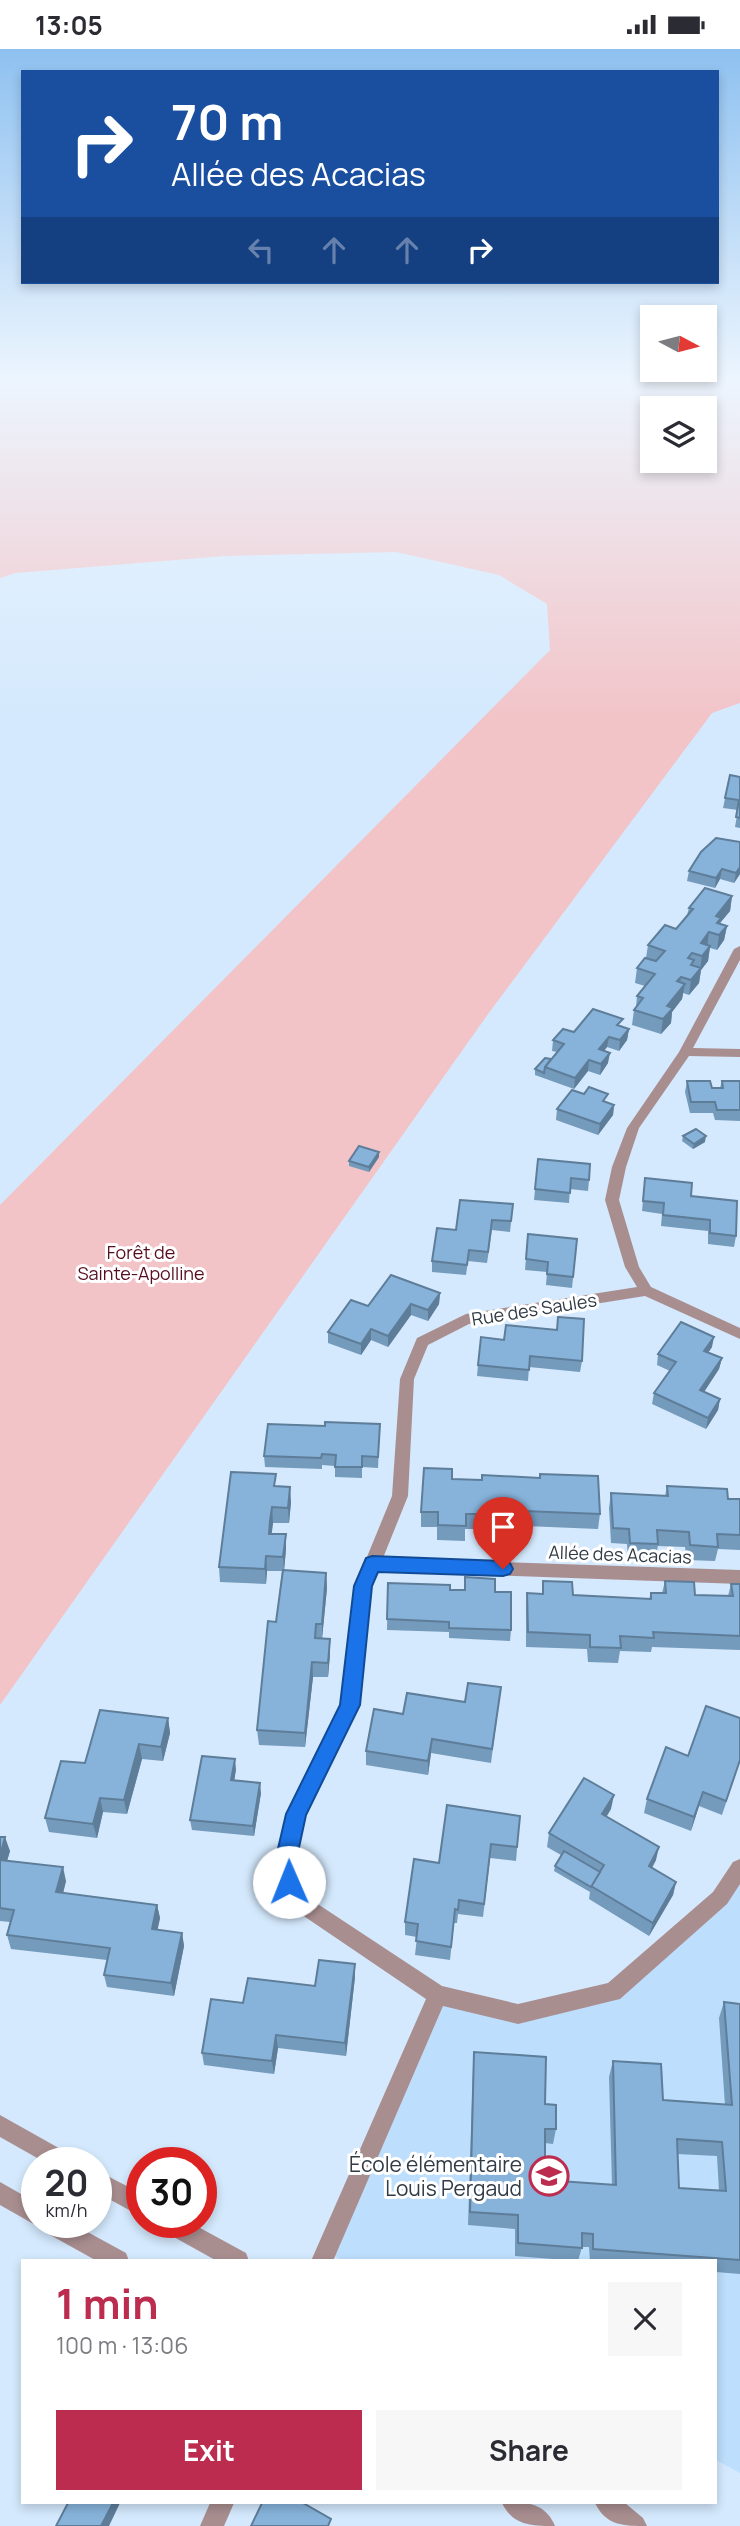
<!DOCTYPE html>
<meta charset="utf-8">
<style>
body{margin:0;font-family:Manrope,sans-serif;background:#f7f7f7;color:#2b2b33;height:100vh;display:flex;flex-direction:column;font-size:26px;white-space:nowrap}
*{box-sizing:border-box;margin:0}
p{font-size:23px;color:#7c7c81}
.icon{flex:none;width:38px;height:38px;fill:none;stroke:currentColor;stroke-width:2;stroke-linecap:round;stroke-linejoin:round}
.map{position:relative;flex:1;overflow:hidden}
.sheet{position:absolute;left:21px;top:2210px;width:696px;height:245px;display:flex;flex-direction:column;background:#fff;border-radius:0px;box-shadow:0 4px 10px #0003}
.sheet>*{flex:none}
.hud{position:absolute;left:21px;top:21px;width:698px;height:214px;border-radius:0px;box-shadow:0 4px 10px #0003;background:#1a4fa0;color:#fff;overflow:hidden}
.needle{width:46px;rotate:97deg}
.buttons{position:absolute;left:640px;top:256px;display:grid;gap:14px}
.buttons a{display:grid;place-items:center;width:77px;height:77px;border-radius:0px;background:#fff;box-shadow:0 4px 10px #0003;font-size:35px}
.speed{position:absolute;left:21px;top:2098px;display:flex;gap:14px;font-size:35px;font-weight:700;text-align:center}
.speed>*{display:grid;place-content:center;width:91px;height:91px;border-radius:50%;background:#fff;box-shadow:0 4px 10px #0003;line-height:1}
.speed small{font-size:18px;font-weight:400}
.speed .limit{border:10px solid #d22;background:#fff;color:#111}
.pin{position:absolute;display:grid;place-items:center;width:60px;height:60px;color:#fff;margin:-72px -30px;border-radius:50% 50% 50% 0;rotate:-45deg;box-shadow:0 0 7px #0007}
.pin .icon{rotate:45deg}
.me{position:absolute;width:77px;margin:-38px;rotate:359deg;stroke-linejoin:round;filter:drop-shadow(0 0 5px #0008)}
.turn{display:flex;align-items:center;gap:24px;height:147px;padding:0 35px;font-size:32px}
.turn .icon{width:91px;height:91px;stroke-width:2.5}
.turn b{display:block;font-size:49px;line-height:60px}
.lanes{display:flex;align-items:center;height:66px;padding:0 35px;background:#0003;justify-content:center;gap:35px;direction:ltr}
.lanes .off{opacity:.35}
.round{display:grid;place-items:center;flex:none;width:74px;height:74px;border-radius:0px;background:#f7f7f7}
.summary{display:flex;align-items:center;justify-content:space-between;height:119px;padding:0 35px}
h1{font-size:42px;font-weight:700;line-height:52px;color:#bc2c4f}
.primary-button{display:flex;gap:14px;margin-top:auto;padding:14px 35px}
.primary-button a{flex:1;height:80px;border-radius:0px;background:#bc2c4f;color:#fff;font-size:28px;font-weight:700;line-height:80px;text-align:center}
.primary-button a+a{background:#f7f7f7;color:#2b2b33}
.status{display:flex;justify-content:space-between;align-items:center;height:49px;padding:0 35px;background:#fff;direction:ltr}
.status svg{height:19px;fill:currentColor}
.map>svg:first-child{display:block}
.built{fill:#bddefc}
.green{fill:#f2c3c7;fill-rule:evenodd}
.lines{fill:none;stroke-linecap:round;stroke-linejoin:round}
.minor{fill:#a98e90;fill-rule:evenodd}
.tertiary{fill:#a98e90;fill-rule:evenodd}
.wall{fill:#749abc;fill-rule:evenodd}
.shaded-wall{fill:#5e7d99}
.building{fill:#87b3db;stroke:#5e7d99;stroke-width:2;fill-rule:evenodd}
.route{fill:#1a73e8;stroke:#114b97;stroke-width:2}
.labels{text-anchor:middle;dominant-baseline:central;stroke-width:6;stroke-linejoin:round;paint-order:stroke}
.park-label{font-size:18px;fill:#560d20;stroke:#fff}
.street-label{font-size:18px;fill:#303b45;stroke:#fff}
.near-poi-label{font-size:21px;fill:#303b45;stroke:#fff;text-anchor:end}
</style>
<div class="status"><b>13:05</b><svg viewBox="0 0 49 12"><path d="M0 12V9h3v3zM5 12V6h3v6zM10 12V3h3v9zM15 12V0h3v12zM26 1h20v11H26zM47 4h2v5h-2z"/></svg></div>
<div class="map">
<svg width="740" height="2477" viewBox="0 0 740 2477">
<rect width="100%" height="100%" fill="#d4e9fd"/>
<path class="built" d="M740 1819V2424L716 2411V2212H344L326 2202 438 1946 518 1965 613 1943Z"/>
<path class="green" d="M16 327H740V654L712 664 488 965 0 1656V1156L550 601 547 555 499 526 396 503 225 507 16 524 0 529V332ZM653 359H705V411H653Z"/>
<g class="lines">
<g class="minor">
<path d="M740 897V911L693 999 740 1000V1008L689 1007 639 1079 626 1118 619 1151 639 1218 651 1238 740 1279V1290L645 1247 469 1275 428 1296 414 1330 408 1447 383 1509 740 1521V1535L377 1522 371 1537 359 1656 305 1766 294 1817 301 1844 442 1937 518 1955 608 1934 713 1843 733 1813 740 1810V1835L727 1855 620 1950 518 1975 443 1957 333 2212H311L426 1950 286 1855 276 1817 287 1765 341 1656 355 1537 392 1447 400 1330 417 1289 466 1265 637 1238 625 1218 605 1151 612 1118 627 1079 679 1003 734 900Z"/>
<path d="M210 2454H234L224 2477H200Z"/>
</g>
<g class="tertiary">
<path d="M0 2066 73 2107 76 2114H46L0 2088Z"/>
<path d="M96 2121 142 2145V2168L96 2143Z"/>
<path d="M0 2133 37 2154V2174H71L126 2204 129 2212H97L43 2182 41 2175 37 2177 0 2156Z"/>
<path d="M160 2174H191L246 2204 249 2212H217L163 2182Z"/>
<path d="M502 2454C524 2452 545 2453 555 2477 532 2477 513 2477 502 2454Z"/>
<path d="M595 2454H625L643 2469 647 2477C624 2477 606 2477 595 2454Z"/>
</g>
</g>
<g class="wall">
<path d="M730 726 740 728V779L735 778 738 761 723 759Z"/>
<path d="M740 793V825L734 834 720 830 715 839 687 832 689 822Z"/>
<path d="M732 847 730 862 720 874 727 877 724 891 717 901 710 899 708 912 701 921 699 934 689 946 683 944 682 950 672 963 671 974 661 985 632 976 634 961 636 958 637 947 645 937 635 934 637 919 646 909 648 896 676 880 687 866 689 859Z"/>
<path d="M622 978 629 980 627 991 619 1002 607 998 604 1002 608 1014 600 1026 588 1022 574 1040 535 1026V1020L551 1010 557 1003 552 1002 553 991 574 983Z"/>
<path d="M687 1032 712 1039H720L722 1032H740V1072L715 1071 713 1064H690L685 1043Z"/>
<path d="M607 1053 614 1056 613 1066 598 1086 556 1071 557 1060Z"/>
<path d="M683 1087 705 1093 693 1100 682 1092Z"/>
<path d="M379 1103V1108L369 1123 349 1117V1112Z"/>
<path d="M538 1110 589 1131 588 1142 570 1140 569 1154 534 1151Z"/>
<path d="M645 1129 691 1147 736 1187 734 1198 708 1195V1182L661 1177 662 1165 642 1162Z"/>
<path d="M513 1155 510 1183 492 1181 487 1214 468 1212 466 1226 432 1223V1212L456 1181Z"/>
<path d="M528 1185 577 1190 572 1239 546 1236 547 1223 525 1221Z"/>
<path d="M440 1244 439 1255 428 1272 411 1266 388 1298 371 1291 361 1306 328 1294V1283L368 1257Z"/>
<path d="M557 1281 582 1312 580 1323 529 1318 528 1332 477 1327 478 1316 504 1291Z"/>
<path d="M712 1298 708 1304 722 1309 719 1320 704 1343 720 1350 718 1361 706 1380 652 1355 654 1344 670 1322 657 1316 658 1305Z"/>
<path d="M380 1375 378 1419 362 1418V1429L335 1428V1417L322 1416V1420L265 1418 264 1407 325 1377Z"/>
<path d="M540 1425 600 1465 598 1480 525 1477 524 1490 497 1489V1476H481L480 1480H465V1492L437 1491V1478H421V1463L452 1430 482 1431 539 1429Z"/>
<path d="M277 1437 291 1453 289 1474H273L271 1485 286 1500 284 1521 326 1524 327 1539 322 1589 330 1590V1605L328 1628H313L305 1698 259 1696 257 1681 276 1573 282 1522H267L266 1535 220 1533 219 1518Z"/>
<path d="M667 1437 728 1450H740V1501L718 1500 715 1512 687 1511 685 1498 658 1497 655 1510 628 1509 627 1495 611 1494 609 1459 611 1444 665 1447Z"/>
<path d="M465 1528 495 1543 511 1581 510 1592 449 1589V1583L387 1581 388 1534 450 1541H464Z"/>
<path d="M543 1532 573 1546 649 1550 651 1544H662L665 1532 695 1546 728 1547 731 1535H740V1601L652 1598 651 1603 620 1602 618 1614 588 1613 587 1600 526 1598V1559L527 1544 542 1545Z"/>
<path d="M501 1638 491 1714 431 1704 428 1726 366 1716V1702L403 1665 465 1653Z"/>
<path d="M168 1669 170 1684 163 1712 142 1710 127 1765 103 1763 97 1789 49 1783 45 1769 85 1714Z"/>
<path d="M740 1669V1715H739L722 1766 699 1757 691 1782 644 1764 647 1750 688 1707Z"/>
<path d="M236 1720 234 1731 261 1744 254 1787 192 1781 190 1771Z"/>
<path d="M611 1760 606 1767 656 1811 652 1819 676 1833 673 1846 649 1887 589 1850 590 1843 554 1822 555 1817 561 1806 547 1798 549 1784Z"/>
<path d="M520 1767 516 1812 490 1809 483 1868 458 1865 457 1874H454L450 1911 415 1906 417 1888 405 1886V1873L439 1814Z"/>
<path d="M0 1788 10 1802 7 1812 66 1832 63 1844 157 1856 160 1869 157 1881 182 1884 184 1897 174 1947 107 1938 104 1926 107 1911 11 1900 7 1886 10 1873 0 1872Z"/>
<path d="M355 1915V1928L346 2007 278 1999 274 2025 204 2016 202 2004 243 1954 315 1937Z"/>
<path d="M724 1953 740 1955V2225L716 2223V2212H590L589 2198H582L578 2212 515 2207V2180L468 2176 473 2018 474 2003 545 2055 556 2080 553 2095 545 2094V2131L612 2136 609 2028 613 2012 663 2051 725 2056 719 1969ZM677 2105 717 2107 719 2142 679 2139Z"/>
</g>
<g class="shaded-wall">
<path d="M740 818V825L734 834 736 824Z"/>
<path d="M722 820 720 830 715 839 716 829Z"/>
<path d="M732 847 730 862 720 874 718 883 716 867Z"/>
<path d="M727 877 724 891 717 901 719 886Z"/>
<path d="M709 883 707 898 701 894Z"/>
<path d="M710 897 708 912 701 921 699 934 689 946 691 931 700 921 702 907Z"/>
<path d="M681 928 679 942 685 935 682 950 672 963 671 974 661 985 663 970 667 957 677 932Z"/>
<path d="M629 980 627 991 619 1002 620 991Z"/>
<path d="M609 988 607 998 597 1011 599 1000Z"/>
<path d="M610 1004 608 1014 600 1026 601 1015Z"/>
<path d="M589 1011 588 1022 574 1040 575 1029Z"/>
<path d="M614 1056 613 1066 598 1086 600 1075Z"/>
<path d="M706 1087 705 1093 693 1100 694 1095Z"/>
<path d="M379 1103V1108L369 1123V1118Z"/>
<path d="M440 1244 439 1255 428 1272V1261Z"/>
<path d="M411 1255V1266L388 1298V1287Z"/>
<path d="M371 1280V1291L361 1306V1295Z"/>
<path d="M714 1288 712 1298 702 1312 704 1302Z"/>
<path d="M722 1309 719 1320 698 1352 700 1341Z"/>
<path d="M720 1350 718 1361 706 1380 708 1369Z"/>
<path d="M290 1438 291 1453 289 1474 288 1459Z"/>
<path d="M272 1458 273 1474 270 1500 269 1485Z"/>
<path d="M286 1485V1500L284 1522 283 1508Z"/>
<path d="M266 1507 267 1522 266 1535 265 1520Z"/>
<path d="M326 1524 327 1539 322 1590V1575Z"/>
<path d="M330 1590V1605L328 1628V1614Z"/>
<path d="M312 1613 313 1628 305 1698V1684Z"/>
<path d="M168 1669 170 1684 163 1712 161 1698Z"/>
<path d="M432 1690 431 1704 428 1726V1712Z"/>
<path d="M139 1695 142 1710 127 1765 124 1751Z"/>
<path d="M235 1710 236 1720 233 1741 231 1731Z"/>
<path d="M260 1734 261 1744 254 1787 253 1777Z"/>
<path d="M703 1743 699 1757 691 1782 694 1768Z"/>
<path d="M614 1746 611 1760 600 1779 602 1765Z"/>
<path d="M100 1749 103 1763 97 1789 93 1775Z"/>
<path d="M5 1788 10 1802 3 1825 0 1815V1807Z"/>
<path d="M659 1798 656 1811 645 1831 649 1817Z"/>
<path d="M63 1818 66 1832 60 1856 56 1843Z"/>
<path d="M676 1833 673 1846 649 1887 653 1874Z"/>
<path d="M157 1856 160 1869 155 1893 152 1880Z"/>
<path d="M182 1884 184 1897 174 1947 171 1934Z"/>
<path d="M355 1915V1928L346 2007 345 1994Z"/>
<path d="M276 1986 278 1999 274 2025 272 2012Z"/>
<path d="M113 2454H120L109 2477H101Z"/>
</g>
<g class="building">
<path d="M730 726 740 728V769L736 768 739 751 725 749Z"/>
<path d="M716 789 740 793V818L736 824 722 820 716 829 689 822 701 803Z"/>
<path d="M705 839 732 847 716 867 721 869 717 874 727 877 719 886 709 883 701 894 710 897 702 907 692 904 688 909 694 911 691 916 701 919 691 931 681 928 677 932 685 935 667 957 673 959 663 970 634 961 643 949 637 947 655 925 637 919 645 909 656 912 665 902 648 896 665 876 676 880 693 860 689 859Z"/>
<path d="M593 960 623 970 617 976 629 980 620 991 609 988 599 1000 610 1004 601 1015 589 1011 575 1029 545 1018 564 995 553 991 563 980 574 983Z"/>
<path d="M545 1009 551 1010 545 1018 544 1024 535 1020Z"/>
<path d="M687 1032H710L712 1039H723L722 1032H740V1061H717L715 1053H691Z"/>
<path d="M589 1038 608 1045 603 1052 614 1056 600 1075 557 1060 572 1041 584 1045Z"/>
<path d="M696 1080 706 1087 694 1095 683 1087Z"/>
<path d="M359 1097 379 1103 369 1118 349 1112Z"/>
<path d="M538 1110 590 1115 589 1131 571 1129 570 1144 535 1140Z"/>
<path d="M645 1129 692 1134 691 1147 737 1152 736 1187 710 1184V1171L663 1166 664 1154 643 1152Z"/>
<path d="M460 1151 513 1155 511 1172 492 1171 488 1203 469 1201 467 1216 432 1212 437 1179 456 1181Z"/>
<path d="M528 1185 577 1190 573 1228 547 1225 548 1213 526 1210Z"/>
<path d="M391 1226 440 1244 428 1261 411 1255 388 1287 371 1280 361 1295 328 1283 351 1251 368 1257Z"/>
<path d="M558 1268 584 1270 582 1312 530 1307 529 1321 478 1316 481 1288 504 1291 506 1276 557 1281Z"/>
<path d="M681 1273 714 1288 704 1302 722 1309 700 1341 720 1350 708 1369 654 1344 676 1313 658 1305Z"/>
<path d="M325 1373 380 1375 378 1408 362 1407V1418H335L336 1406 322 1405 321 1409 264 1407 268 1375 325 1377Z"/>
<path d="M424 1419 452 1420V1430L482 1431V1426L540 1429V1425L598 1427 600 1465 525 1462V1475L498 1474V1461H482L481 1465H466V1477L438 1476V1463H421Z"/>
<path d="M231 1423 276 1425 274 1437 290 1438 288 1459 272 1458 270 1472 269 1485H286L283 1508 266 1507 265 1520 219 1518Z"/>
<path d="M667 1437 727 1440 728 1450H740V1486L717 1485 718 1498 690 1496 689 1483 657 1481 658 1495 630 1494 629 1480 613 1479 611 1444 668 1447Z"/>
<path d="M283 1521 326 1524 322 1575H316L315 1589 330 1590 328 1614 312 1613 305 1684 257 1681 268 1572 276 1573Z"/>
<path d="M465 1528 495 1530V1543H511V1581L449 1579V1573L387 1570 388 1534 450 1536V1541H465Z"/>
<path d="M543 1532 572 1533 573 1546 651 1550V1544H666L665 1532 694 1533 695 1546 733 1547 731 1535H740V1587L653 1583 654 1589 620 1587 621 1599 590 1598V1586L528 1583 527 1544 543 1545Z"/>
<path d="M468 1634 501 1638 492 1700 432 1690 428 1712 366 1702 374 1660 403 1665 407 1644 465 1653Z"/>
<path d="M706 1657 740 1669V1711L726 1752 703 1743 694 1768 647 1750 666 1698 688 1707Z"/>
<path d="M100 1661 168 1669 161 1698 139 1695 124 1751 100 1749 93 1775 45 1769 61 1712 85 1714Z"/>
<path d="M202 1707 235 1710 231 1731 260 1734 253 1777 190 1771Z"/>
<path d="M584 1729 614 1746 602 1765 659 1798 649 1817 676 1833 653 1874 591 1837 604 1816 549 1784Z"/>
<path d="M447 1756 520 1767 517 1798 491 1795 484 1855 459 1851 458 1861 455 1860 451 1898 416 1892 418 1875 405 1873 414 1810 439 1814Z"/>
<path d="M0 1788H5L0 1807Z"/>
<path d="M564 1802 600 1823 591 1838 555 1817Z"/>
<path d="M0 1811 63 1818 56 1843 157 1856 152 1880 182 1884 171 1934 104 1926 110 1899 7 1886 14 1861 0 1859Z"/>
<path d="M319 1911 355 1915 345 1994 276 1986 272 2012 202 2004 211 1950 243 1954 248 1929 315 1937Z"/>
<path d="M724 1953 740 1955V2211L593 2200V2185L582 2184V2199L518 2194V2166L470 2163 474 2003 546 2008 545 2055 556 2056V2080H545V2131L616 2136 613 2012 661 2015 663 2051 732 2056ZM677 2090 722 2093 726 2142 679 2139Z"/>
<path d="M68 2454H113L101 2477H56Z"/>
<path d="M262 2454H303L331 2470 328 2477H251Z"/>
</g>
<linearGradient id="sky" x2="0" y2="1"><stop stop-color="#8ec1f0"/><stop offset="0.49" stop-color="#ecf5fe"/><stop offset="1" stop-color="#ecf5fe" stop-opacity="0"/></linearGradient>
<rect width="740" height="674" fill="url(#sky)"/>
<path class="route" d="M372 1507 503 1512 510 1514 513 1520 510 1525 503 1527 378 1523 372 1537 360 1656 306 1766 295 1817 300 1833 297 1840 289 1843 282 1840 274 1817 286 1765 340 1656 354 1537 366 1509Z"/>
<defs>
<g id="school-ring" transform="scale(2.0125)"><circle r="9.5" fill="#fff" stroke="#bc2c4f" stroke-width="1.5"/><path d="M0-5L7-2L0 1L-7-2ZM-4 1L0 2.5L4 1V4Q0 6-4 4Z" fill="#bc2c4f"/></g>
</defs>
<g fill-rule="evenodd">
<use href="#school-ring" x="549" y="2127"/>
</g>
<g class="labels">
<g class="park-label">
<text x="141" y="1203">Forêt de<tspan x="141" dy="21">Sainte-Apolline</tspan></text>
</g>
<g class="street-label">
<text transform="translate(534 1260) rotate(-9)">Rue des Saules</text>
<text transform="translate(620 1505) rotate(2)">Allée des Acacias</text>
</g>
<g class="near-poi-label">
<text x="522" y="2115">École élémentaire<tspan x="522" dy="24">Louis Pergaud</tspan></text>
</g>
</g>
</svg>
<div class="buttons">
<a><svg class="needle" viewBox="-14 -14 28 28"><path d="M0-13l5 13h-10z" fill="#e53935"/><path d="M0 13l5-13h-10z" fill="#7c7c81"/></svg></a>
<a><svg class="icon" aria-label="layers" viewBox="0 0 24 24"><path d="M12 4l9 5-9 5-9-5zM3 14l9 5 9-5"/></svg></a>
</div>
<div class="speed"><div>20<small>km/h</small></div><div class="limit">30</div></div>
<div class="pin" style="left:503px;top:1520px;background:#d93025"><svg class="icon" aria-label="arrive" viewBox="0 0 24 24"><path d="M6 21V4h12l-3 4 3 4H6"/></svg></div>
<svg class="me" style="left:289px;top:1833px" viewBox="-20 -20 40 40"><circle r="19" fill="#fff"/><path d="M0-13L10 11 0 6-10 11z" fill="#1a73e8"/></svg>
<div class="hud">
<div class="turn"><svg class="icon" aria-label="right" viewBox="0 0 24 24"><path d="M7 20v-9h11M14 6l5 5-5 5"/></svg><div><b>70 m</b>Allée des Acacias</div></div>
<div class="lanes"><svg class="icon off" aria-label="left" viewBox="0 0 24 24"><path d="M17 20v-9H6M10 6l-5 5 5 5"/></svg><svg class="icon off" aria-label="ahead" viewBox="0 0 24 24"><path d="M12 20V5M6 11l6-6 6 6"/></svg><svg class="icon off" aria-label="ahead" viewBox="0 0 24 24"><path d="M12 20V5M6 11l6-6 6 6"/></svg><svg class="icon" aria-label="right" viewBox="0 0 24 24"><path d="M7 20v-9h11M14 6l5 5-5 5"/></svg></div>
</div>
<section class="sheet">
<div class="summary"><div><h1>1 min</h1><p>100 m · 13:06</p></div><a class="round"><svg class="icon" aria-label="close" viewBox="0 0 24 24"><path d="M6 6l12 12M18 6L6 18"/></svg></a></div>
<div class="primary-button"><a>Exit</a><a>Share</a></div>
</section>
</div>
